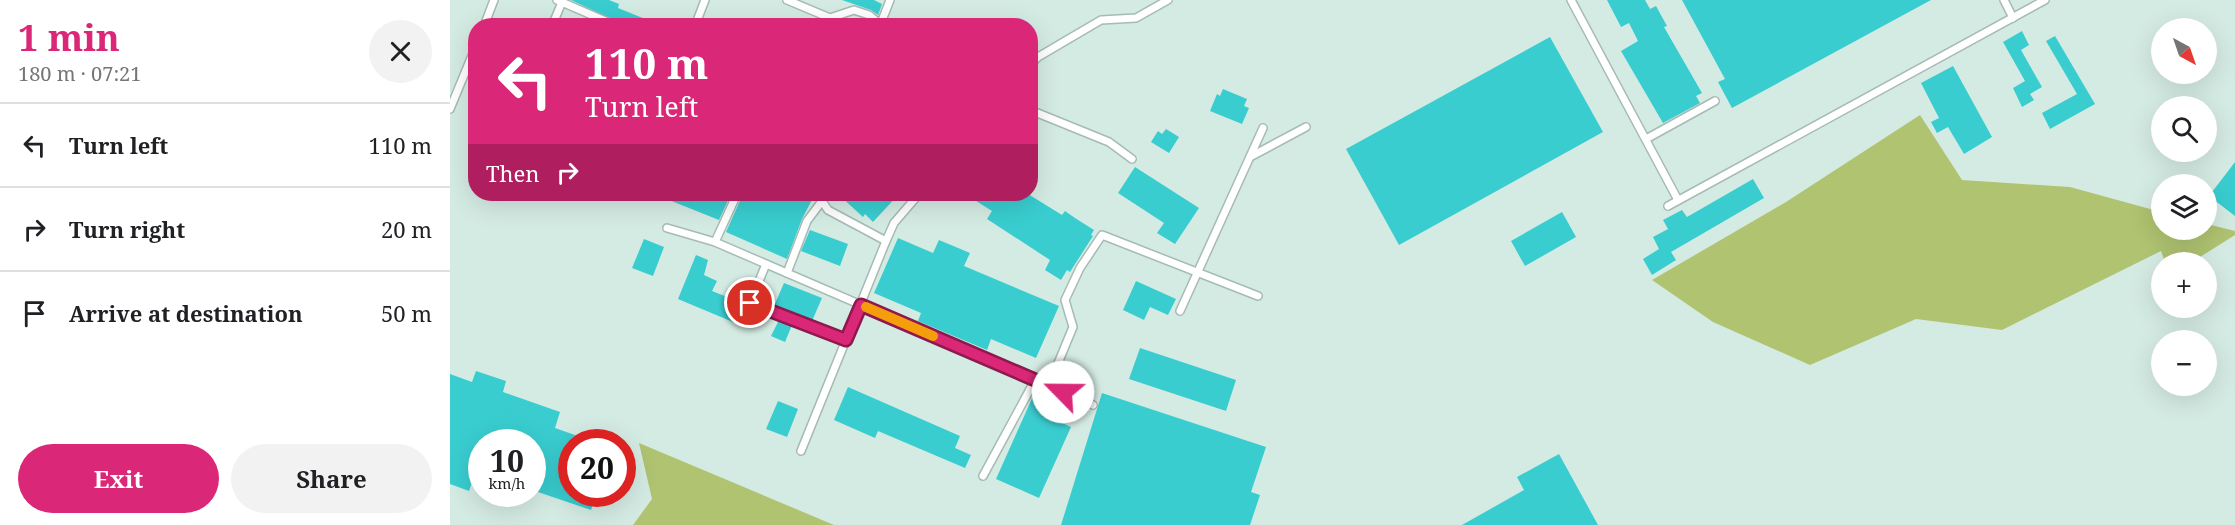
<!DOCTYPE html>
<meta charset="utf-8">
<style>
body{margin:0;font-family:"Noto Serif",serif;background:#f2f2f2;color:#202124;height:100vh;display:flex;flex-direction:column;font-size:22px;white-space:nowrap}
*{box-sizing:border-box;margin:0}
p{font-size:20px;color:#757577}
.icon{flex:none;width:33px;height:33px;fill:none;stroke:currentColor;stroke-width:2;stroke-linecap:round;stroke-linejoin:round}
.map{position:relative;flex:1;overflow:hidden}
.side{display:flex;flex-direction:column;background:#fff;width:450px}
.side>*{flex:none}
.hud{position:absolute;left:18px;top:18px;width:570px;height:183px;border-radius:24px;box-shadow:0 6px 24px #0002;background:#db2777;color:#fff;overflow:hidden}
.needle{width:39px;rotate:140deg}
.controls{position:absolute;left:1701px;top:18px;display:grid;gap:12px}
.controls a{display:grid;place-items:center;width:66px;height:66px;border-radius:50%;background:#fff;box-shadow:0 6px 24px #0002;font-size:30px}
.speed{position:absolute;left:18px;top:429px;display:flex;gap:12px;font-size:30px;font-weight:700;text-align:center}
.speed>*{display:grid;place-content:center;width:78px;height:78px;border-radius:50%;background:#fff;box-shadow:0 6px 24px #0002;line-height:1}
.speed small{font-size:15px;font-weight:400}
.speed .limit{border:9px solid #d22;background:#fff;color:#111}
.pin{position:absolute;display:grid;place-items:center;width:51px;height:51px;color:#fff;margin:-26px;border:3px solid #fff;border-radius:50%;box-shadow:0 2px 6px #0007}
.me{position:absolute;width:66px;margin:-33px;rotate:293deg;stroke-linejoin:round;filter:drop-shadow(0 0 4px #0008)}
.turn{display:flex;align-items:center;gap:21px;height:126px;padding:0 18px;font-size:27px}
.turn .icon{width:78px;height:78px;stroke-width:2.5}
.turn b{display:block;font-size:42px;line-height:51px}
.then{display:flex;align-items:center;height:57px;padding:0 18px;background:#0003;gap:12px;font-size:22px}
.round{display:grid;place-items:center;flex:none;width:63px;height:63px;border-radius:32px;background:#f2f2f2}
.headline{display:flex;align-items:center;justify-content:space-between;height:102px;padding:0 18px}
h1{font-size:36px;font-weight:700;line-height:45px;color:#db2777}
.button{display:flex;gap:12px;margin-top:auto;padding:12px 18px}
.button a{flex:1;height:69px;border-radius:36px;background:#db2777;color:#fff;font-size:24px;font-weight:700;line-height:69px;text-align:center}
.button a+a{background:#f2f2f2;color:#202124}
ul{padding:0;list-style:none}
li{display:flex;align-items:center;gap:18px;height:84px;padding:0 18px;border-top:2px solid #e0e0e0}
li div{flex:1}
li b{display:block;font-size:22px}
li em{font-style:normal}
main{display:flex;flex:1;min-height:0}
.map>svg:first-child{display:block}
.green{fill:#afc371}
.building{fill:#39cdd0}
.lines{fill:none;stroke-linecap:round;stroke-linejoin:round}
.service-casing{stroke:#a5bbb3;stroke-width:10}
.service{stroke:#fff;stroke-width:7}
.route-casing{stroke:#8e194d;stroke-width:15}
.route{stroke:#db2777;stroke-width:10}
.slow{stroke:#f59e0b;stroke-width:10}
</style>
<main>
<section class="side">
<div class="headline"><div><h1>1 min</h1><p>180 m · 07:21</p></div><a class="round"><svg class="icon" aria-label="close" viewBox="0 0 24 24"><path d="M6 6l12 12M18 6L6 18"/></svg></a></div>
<ul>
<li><svg class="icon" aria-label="left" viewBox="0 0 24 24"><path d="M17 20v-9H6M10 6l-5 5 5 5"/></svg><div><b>Turn left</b></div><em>110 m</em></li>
<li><svg class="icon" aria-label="right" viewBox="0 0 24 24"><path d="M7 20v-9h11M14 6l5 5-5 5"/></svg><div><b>Turn right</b></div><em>20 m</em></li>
<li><svg class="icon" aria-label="arrive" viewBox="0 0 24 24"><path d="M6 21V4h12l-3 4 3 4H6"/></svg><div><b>Arrive at destination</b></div><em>50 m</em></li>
</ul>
<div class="button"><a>Exit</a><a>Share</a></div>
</section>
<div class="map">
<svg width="1785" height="525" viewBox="0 0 1785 525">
<rect width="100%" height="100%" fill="#d4ebe3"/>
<g class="green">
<path d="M1470 115 1512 180 1620 187 1711 212 1712 230H1756L1757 224 1785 231V235L1742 262H1715L1711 251 1552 330 1466 319 1360 365 1263 322 1202 280 1336 202Z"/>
<path d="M189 443 384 525H183L202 499Z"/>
</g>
<g class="building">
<path d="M121 0H159L169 4 168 8 210 25 176 26Z"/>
<path d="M392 0H424L432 4 428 15 421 10Z"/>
<path d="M1157 0H1195L1200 9 1206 6 1217 26 1214 27 1252 93 1246 96 1250 103 1213 123 1171 51 1188 41 1179 23 1171 27Z"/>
<path d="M1232 0H1481L1282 108 1268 82 1275 79Z"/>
<path d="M1572 31 1579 45 1571 50 1592 87 1580 94 1584 100 1572 107 1563 88 1575 81 1553 42Z"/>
<path d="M1605 36 1645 104 1600 129 1592 113 1627 94 1596 41Z"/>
<path d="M1100 37 1153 132 949 245 896 149Z"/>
<path d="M1503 66 1542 137 1514 154 1498 127 1487 133 1481 122 1489 118 1471 83Z"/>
<path d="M773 89 797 99 794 106 799 108 792 124 760 111 767 94 770 96Z"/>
<path d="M716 129 729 137 719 153 701 142 708 131 712 134Z"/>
<path d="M1785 162V216L1759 196Z"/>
<path d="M685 167 749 208 725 244 707 233 714 223 668 193Z"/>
<path d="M1303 179 1314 198 1221 252 1226 260 1202 275 1193 259 1209 249 1203 237 1218 229 1213 220 1232 210 1237 217Z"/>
<path d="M204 194H281L269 220Z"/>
<path d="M293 194H365L352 219 337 259 276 232Z"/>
<path d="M388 194H449L423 222 415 214 413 217Z"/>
<path d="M515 194H578L612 215 615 211 625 218 644 230 641 235 643 236 620 272 617 270 611 280 595 270 600 260 537 219 542 211Z"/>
<path d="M1112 212 1126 237 1075 266 1061 241Z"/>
<path d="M360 230 398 244 390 266 351 251Z"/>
<path d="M448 238 483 253 489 240 520 253 514 266 609 306 586 358 541 339 537 350 468 321 471 313 424 293Z"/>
<path d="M194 239 214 247 203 276 182 268Z"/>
<path d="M246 255 258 260 254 275 267 281 262 291 295 304 298 308 290 325 228 299Z"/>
<path d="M686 281 726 299 718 315 700 307 694 320 673 310Z"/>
<path d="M334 283 372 298 362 321 324 306Z"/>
<path d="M329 320 342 325 335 342 321 336Z"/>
<path d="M690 348 786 380 776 411 679 379Z"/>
<path d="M26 371 56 381 53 392 110 412 105 428 142 441V442H122V494H147L141 510 82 490V442H32V472L26 471 19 491 0 484V374L22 382Z"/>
<path d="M398 387 510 436 505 448 521 455 515 468 428 431 425 438 384 420Z"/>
<path d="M652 393 816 447 801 492 810 495 800 525H611Z"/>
<path d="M584 394 616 409 610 422 621 427 589 498 546 479Z"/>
<path d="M328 401 348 409 337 437 316 429Z"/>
<path d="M1109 454 1148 525H1012L1074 490 1067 477Z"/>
</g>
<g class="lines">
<g class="service-casing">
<g id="service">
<path d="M107 0 167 26"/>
<path d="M337 0 380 18 404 10 419 15 432 26"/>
<path d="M1121 0 1228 200"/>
<path d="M1554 0 1563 18"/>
<path d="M431 23 440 0"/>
<path d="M34 26 44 0"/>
<path d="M102 26 112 2"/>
<path d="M245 26 255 0"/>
<path d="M580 65 588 57 651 20 686 18 718 0"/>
<path d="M0 109 26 46"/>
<path d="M580 110 659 142 682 159"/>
<path d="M1196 139 1265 101"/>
<path d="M800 157 856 127"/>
<path d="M287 194 265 242 643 405"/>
<path d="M1218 206 1595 0"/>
<path d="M217 228 265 242"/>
<path d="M436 241 444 223 469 194"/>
<path d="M316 264 300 303 396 340"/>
<path d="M337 273 357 221 372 201"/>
<path d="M730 311 813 128"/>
<path d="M599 385 623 327 615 300 630 268 652 235 808 296"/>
<path d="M351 451 436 241 378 210 372 201 375 194"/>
<path d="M533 476 585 380"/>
</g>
</g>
<use href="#service" class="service"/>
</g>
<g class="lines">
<g class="route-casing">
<path id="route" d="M300 303 396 340 411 305 613 392"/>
</g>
<use href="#route" class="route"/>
<path class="slow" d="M416 307 483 336"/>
</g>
</svg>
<div class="controls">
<a><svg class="needle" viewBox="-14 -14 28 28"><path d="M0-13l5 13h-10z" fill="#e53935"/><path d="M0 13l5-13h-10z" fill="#757577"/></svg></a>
<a><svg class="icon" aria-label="search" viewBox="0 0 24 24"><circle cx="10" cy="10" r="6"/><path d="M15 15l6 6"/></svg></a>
<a><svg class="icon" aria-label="layers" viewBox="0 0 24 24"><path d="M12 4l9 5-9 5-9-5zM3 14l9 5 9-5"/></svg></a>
<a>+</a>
<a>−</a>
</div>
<div class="speed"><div>10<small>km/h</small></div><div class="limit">20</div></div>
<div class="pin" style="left:300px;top:303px;background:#d93025"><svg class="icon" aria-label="arrive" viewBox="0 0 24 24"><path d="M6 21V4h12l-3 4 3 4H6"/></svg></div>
<svg class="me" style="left:613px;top:392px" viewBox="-20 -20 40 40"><circle r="19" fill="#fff"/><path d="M0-13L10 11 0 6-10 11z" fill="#db2777"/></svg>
<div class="hud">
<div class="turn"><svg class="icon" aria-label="left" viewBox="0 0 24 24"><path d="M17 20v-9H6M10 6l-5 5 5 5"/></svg><div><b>110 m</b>Turn left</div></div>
<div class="then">Then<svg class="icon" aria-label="right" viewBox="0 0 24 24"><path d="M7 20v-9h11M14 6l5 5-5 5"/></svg></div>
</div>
</div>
</main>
